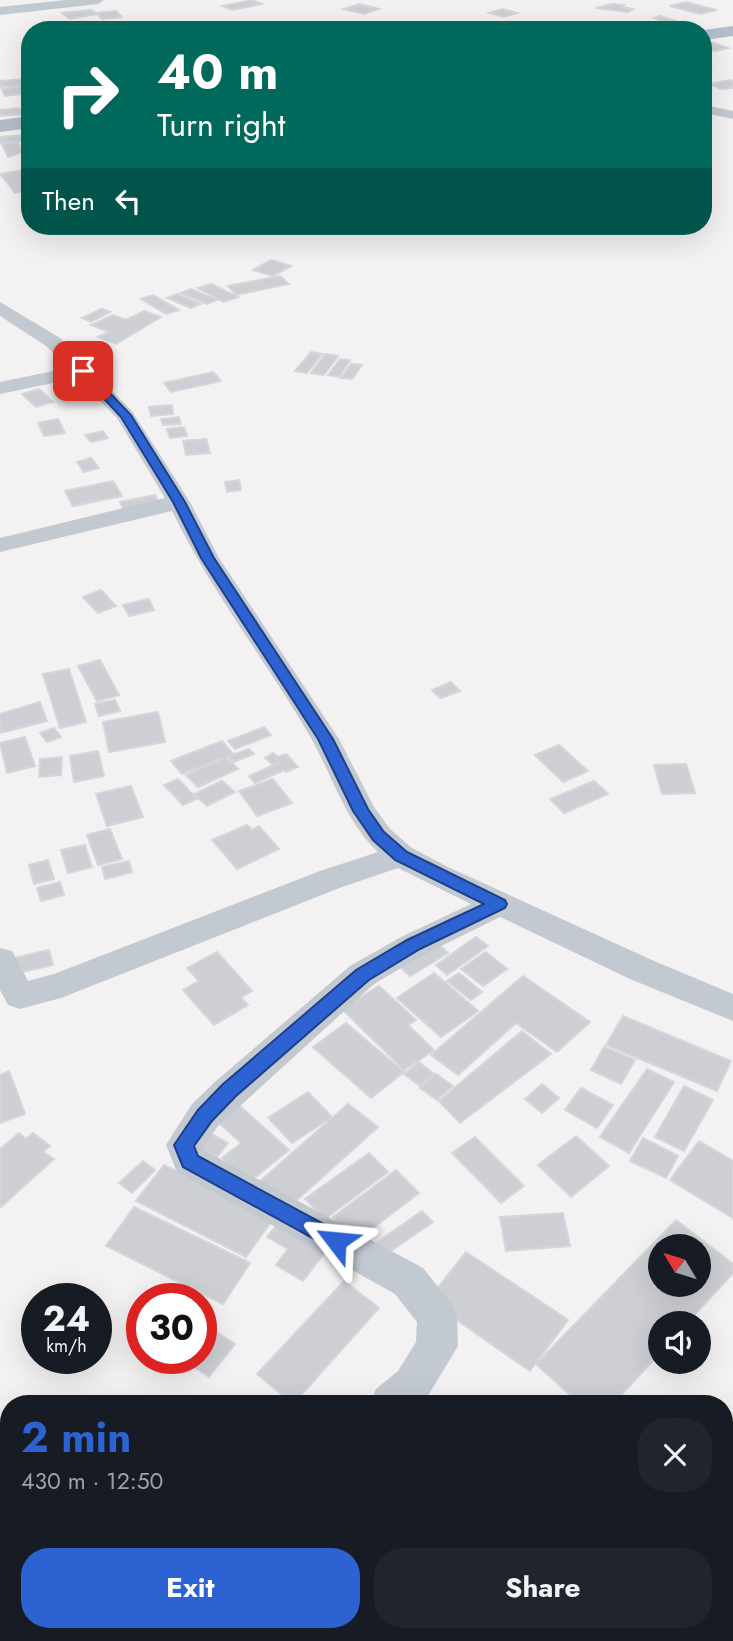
<!DOCTYPE html>
<meta charset="utf-8">
<style>
body{margin:0;font-family:Jost,sans-serif;background:#20242c;color:#f1f3f6;height:100vh;display:flex;flex-direction:column;font-size:26px;white-space:nowrap}
*{box-sizing:border-box;margin:0}
p{font-size:23px;color:#9ea1a6}
.icon{flex:none;width:38px;height:38px;fill:none;stroke:currentColor;stroke-width:2;stroke-linecap:round;stroke-linejoin:round}
.map{position:relative;flex:1;overflow:hidden}
.panel{position:absolute;left:0px;top:1395px;width:733px;height:247px;display:flex;flex-direction:column;background:#171b24;border-radius:28px 28px 0 0;box-shadow:0 7px 28px #0002}
.panel>*{flex:none}
.top-card{position:absolute;left:21px;top:21px;width:691px;height:214px;border-radius:28px;box-shadow:0 7px 28px #0002;background:#00695c;color:#fff;overflow:hidden}
.needle{width:46px;rotate:308deg}
.tools{position:absolute;left:648px;top:1234px;display:grid;gap:14px}
.tools a{display:grid;place-items:center;width:63px;height:63px;border-radius:50%;background:#171b24;box-shadow:0 7px 28px #0002;font-size:35px}
.speed{position:absolute;left:21px;top:1283px;display:flex;gap:14px;font-size:35px;font-weight:700;text-align:center}
.speed>*{display:grid;place-content:center;width:91px;height:91px;border-radius:50%;background:#171b24;box-shadow:0 7px 28px #0002;line-height:1}
.speed small{font-size:18px;font-weight:400}
.speed .limit{border:10px solid #d22;background:#fff;color:#111}
.pin{position:absolute;display:grid;place-items:center;width:60px;height:60px;color:#fff;margin:-30px;border-radius:14px;box-shadow:0 4px 10px #0006}
.me{position:absolute;width:77px;margin:-38px;rotate:299deg;stroke-linejoin:round;filter:drop-shadow(0 0 5px #0008)}
.turn{display:flex;align-items:center;gap:24px;height:147px;padding:0 21px;font-size:32px}
.turn .icon{width:91px;height:91px;stroke-width:2.5}
.turn b{display:block;font-size:49px;line-height:60px}
.then{display:flex;align-items:center;height:66px;padding:0 21px;background:#0003;gap:14px;font-size:26px}
.round{display:grid;place-items:center;flex:none;width:74px;height:74px;border-radius:28px;background:#20242c}
.headline{display:flex;align-items:center;justify-content:space-between;height:119px;padding:0 21px}
h1{font-size:42px;font-weight:700;line-height:52px;color:#2c62d1}
.cta{display:flex;gap:14px;margin-top:auto;padding:14px 21px}
.cta a{flex:1;height:80px;border-radius:28px;background:#2c62d1;color:#fff;font-size:28px;font-weight:700;line-height:80px;text-align:center}
.cta a+a{background:#20242c;color:#f1f3f6}
.map>svg:first-child{display:block}
.building{fill:#cecfd4;stroke:#d5d6db;stroke-width:2;fill-rule:evenodd}
.lines{fill:none;stroke-linecap:round;stroke-linejoin:round}
.minor{fill:#c3c9d1;fill-rule:evenodd}
.major{fill:#b3bdcc;fill-rule:evenodd}
.route{fill:#2c62d1;stroke:#1d4088;stroke-width:2}
</style>
<div class="map">
<svg width="733" height="1641" viewBox="0 0 733 1641">
<rect width="100%" height="100%" fill="#f3f1f1"/>
<g class="building">
<path d="M252 0 262 4 232 10 222 6Z"/>
<path d="M686 2 717 10 701 14 670 6Z"/>
<path d="M359 4 379 9 364 14 344 9Z"/>
<path d="M613 4 624 5 622 7 633 9 628 12 596 8Z"/>
<path d="M502 9 517 13 504 17 489 13Z"/>
<path d="M91 10 97 14 70 19 62 13Z"/>
<path d="M116 11 122 17 102 19 96 13Z"/>
<path d="M660 16 692 27 685 28 654 18Z"/>
<path d="M660 23 673 27 660 30 637 28Z"/>
<path d="M711 42 728 48 715 51 704 47V43Z"/>
<path d="M26 79 28 85 1 87 0 81Z"/>
<path d="M730 80 733 81V88L721 89 709 84Z"/>
<path d="M28 86 30 93 5 96 2 89Z"/>
<path d="M19 108 23 114 0 116V110Z"/>
<path d="M26 135 28 140 0 143V137Z"/>
<path d="M18 142 22 152 8 157 2 144Z"/>
<path d="M23 170 30 178V190L15 193 0 174Z"/>
<path d="M266 226H303L285 233Z"/>
<path d="M271 260 291 266 273 276 253 270Z"/>
<path d="M280 276 289 284 236 295 228 286Z"/>
<path d="M211 284 238 297 224 302 198 288Z"/>
<path d="M191 289 217 300 207 304 181 293Z"/>
<path d="M177 294 201 304 191 308 167 298Z"/>
<path d="M153 295 179 310 166 314 141 299Z"/>
<path d="M101 309 110 312 91 322 82 318Z"/>
<path d="M144 311 161 317 116 344 98 337 109 332 91 325 113 315 126 320Z"/>
<path d="M311 352 322 354 307 373 295 371Z"/>
<path d="M325 354 338 356 324 375 311 373Z"/>
<path d="M340 359 350 360 339 377 328 375Z"/>
<path d="M351 364 362 365 352 379 341 378Z"/>
<path d="M213 372 221 381 171 392 164 383Z"/>
<path d="M39 389 53 402 36 407 22 394Z"/>
<path d="M172 405 173 414 151 416 149 407Z"/>
<path d="M179 417 181 424 163 425 161 419Z"/>
<path d="M58 419 65 433 44 436 38 423Z"/>
<path d="M184 427 187 436 170 438 167 429Z"/>
<path d="M103 431 108 438 91 442 85 435Z"/>
<path d="M206 439 210 453 186 455 183 441Z"/>
<path d="M91 458 99 468 84 472 77 462Z"/>
<path d="M239 480 241 490 227 492 225 482Z"/>
<path d="M113 481 122 496 73 506 65 491Z"/>
<path d="M155 495 159 503 124 510 120 502Z"/>
<path d="M101 590 116 606 98 613 83 597Z"/>
<path d="M149 599 154 610 129 616 123 605Z"/>
<path d="M100 660 119 695 97 701 78 666Z"/>
<path d="M69 669 86 722 60 728 43 674Z"/>
<path d="M451 682 460 691 440 698 432 690Z"/>
<path d="M115 700 120 711 99 716 95 704Z"/>
<path d="M40 702 47 721 0 733V714Z"/>
<path d="M158 712 165 742 109 752 103 722Z"/>
<path d="M264 727 271 735 235 749 228 741Z"/>
<path d="M54 728 61 737 47 742 40 733Z"/>
<path d="M25 737 35 766 7 773 0 743Z"/>
<path d="M222 741 233 754 182 774 171 761Z"/>
<path d="M559 745 588 771 563 782 535 755Z"/>
<path d="M249 749 254 754 233 762 229 756Z"/>
<path d="M98 751 104 776 74 782 70 756Z"/>
<path d="M273 753 283 761 275 766 265 758Z"/>
<path d="M286 754 298 767 286 772 284 770 255 783 249 776 278 763 275 758Z"/>
<path d="M62 757 61 775 39 777 40 759Z"/>
<path d="M226 757 238 769 198 787 186 775Z"/>
<path d="M686 764 695 793 662 794 654 765Z"/>
<path d="M178 779 197 799 183 805 164 785Z"/>
<path d="M273 779 292 803 257 816 239 791Z"/>
<path d="M222 781 235 792 207 806 194 794Z"/>
<path d="M594 781 608 794 564 813 550 799Z"/>
<path d="M131 786 143 817 107 826 96 794Z"/>
<path d="M247 825 252 830 259 826 279 849 237 869 212 840Z"/>
<path d="M110 829 122 859 98 865 87 835Z"/>
<path d="M85 845 92 867 68 873 61 850Z"/>
<path d="M48 860 54 879 34 884 29 865Z"/>
<path d="M129 861 132 872 105 879 102 867Z"/>
<path d="M60 882 64 895 41 901 37 888Z"/>
<path d="M476 937 488 946 447 975 436 965Z"/>
<path d="M434 940 448 953 410 976 396 963Z"/>
<path d="M49 950 53 965 17 973 14 958Z"/>
<path d="M217 952 252 991 241 997 248 1005 214 1025 183 990 199 981 187 968Z"/>
<path d="M486 952 507 969 483 986 461 969Z"/>
<path d="M434 973 478 1011 441 1037 397 998Z"/>
<path d="M459 973 482 992 471 1000 447 981Z"/>
<path d="M523 976 590 1022 557 1052 516 1023 458 1075 431 1055Z"/>
<path d="M379 986 416 1020 408 1025 434 1050 404 1070 342 1009Z"/>
<path d="M623 1016 731 1061 717 1091 606 1045Z"/>
<path d="M346 1023 404 1072 371 1098 313 1047Z"/>
<path d="M522 1031 551 1054 460 1123 439 1101Z"/>
<path d="M604 1047 635 1060 621 1084 591 1070Z"/>
<path d="M419 1062 434 1074 420 1086 404 1074Z"/>
<path d="M647 1069 674 1082 629 1153 600 1137Z"/>
<path d="M9 1071 25 1114 0 1123V1075Z"/>
<path d="M436 1074 453 1086 437 1100 420 1088Z"/>
<path d="M542 1084 559 1098 542 1113 525 1099Z"/>
<path d="M684 1086 713 1100 684 1151 655 1137Z"/>
<path d="M581 1088 613 1105 597 1128 565 1110Z"/>
<path d="M308 1092 332 1117 292 1143 268 1118Z"/>
<path d="M348 1104 378 1127 288 1208 258 1183Z"/>
<path d="M240 1106 289 1150 248 1183 222 1158 241 1143 218 1122Z"/>
<path d="M208 1132 228 1143 217 1157 196 1146Z"/>
<path d="M19 1133 26 1139 33 1133 50 1146 43 1152 54 1159 0 1208V1149Z"/>
<path d="M576 1136 609 1166 571 1197 538 1165Z"/>
<path d="M475 1137 524 1186 501 1203 452 1153Z"/>
<path d="M643 1138 678 1156 666 1178 630 1161Z"/>
<path d="M699 1141 733 1161V1218L670 1180Z"/>
<path d="M369 1153 388 1172 325 1219 305 1199Z"/>
<path d="M143 1161 155 1170 132 1193 119 1183Z"/>
<path d="M164 1165 273 1219 246 1257 136 1201Z"/>
<path d="M396 1170 419 1193 356 1241 333 1217Z"/>
<path d="M134 1207 250 1263 223 1304 106 1246Z"/>
<path d="M422 1211 433 1222 376 1261 366 1250Z"/>
<path d="M563 1213 570 1246 506 1251 500 1217Z"/>
<path d="M284 1216 331 1244 303 1281 276 1265 288 1249 267 1237Z"/>
<path d="M676 1220 733 1264V1273L687 1323H660V1353L613 1404H580L536 1364ZM660 1246H698V1284H660Z"/>
<path d="M466 1252 568 1320 530 1371 428 1300Z"/>
<path d="M344 1281 379 1308 293 1404 257 1374Z"/>
<path d="M213 1330 235 1344 209 1377 187 1362 191 1358H201V1344Z"/>
<path d="M136 1633H171L166 1641H149Z"/>
<path d="M302 1633H387L389 1634 385 1641H297Z"/>
</g>
<g class="lines">
<g class="minor">
<path d="M66 0H104L98 4 0 15V7Z"/>
<path d="M704 105 733 111V119L704 113Z"/>
<path d="M0 302 60 338 132 411 190 502 219 558 339 739 374 807 390 829 412 848 448 867 654 961 733 994V1021L630 979 500 917 425 954 374 984 218 1126 203 1147 205 1151 423 1268 451 1303 457 1316 458 1346 423 1404H370L376 1389 398 1371 416 1342 417 1322 395 1294 177 1172 166 1145 192 1104 216 1081 350 966 403 936 471 904 398 868 342 887 61 998 20 1009 8 1005 0 990V948L12 951 28 981 54 974 320 871 378 852C345 821 333 777 311 738 266 661 211 591 172 511L0 552V538L165 498 117 418 77 378 0 394V382L68 368 46 346 0 316Z"/>
<path d="M176 1633H225L221 1641H172Z"/>
</g>
<g class="major">
<path d="M733 26V36L704 40V30Z"/>
<path d="M30 116V128L0 132V120Z"/>
</g>
</g>
<path class="route" d="M80 369H87L131 415 185 502 214 558 333 739 368 809 384 832 407 852 505 900 507 904 505 908 420 949 369 980 236 1096 212 1121 194 1146 198 1156 344 1235 347 1241 344 1248 336 1251 183 1167 174 1145 198 1110 222 1085 356 970 407 940 484 904 395 860 373 840 353 811 318 739 201 558 173 502 121 417 80 373Z"/>
</svg>
<div class="tools">
<a><svg class="needle" viewBox="-14 -14 28 28"><path d="M0-13l5 13h-10z" fill="#e53935"/><path d="M0 13l5-13h-10z" fill="#9ea1a6"/></svg></a>
<a><svg class="icon" aria-label="sound" viewBox="0 0 24 24"><path d="M4 9h4l5-4v14l-5-4H4zM17 9q2 3 0 6"/></svg></a>
</div>
<div class="speed"><div>24<small>km/h</small></div><div class="limit">30</div></div>
<div class="pin" style="left:83px;top:371px;background:#d93025"><svg class="icon" aria-label="arrive" viewBox="0 0 24 24"><path d="M6 21V4h12l-3 4 3 4H6"/></svg></div>
<svg class="me" style="left:336px;top:1241px" viewBox="-20 -20 40 40"><path d="M0-17L14 15 0 8-14 15z" fill="#2c62d1" stroke="#fff" stroke-width="4"/></svg>
<div class="top-card">
<div class="turn"><svg class="icon" aria-label="right" viewBox="0 0 24 24"><path d="M7 20v-9h11M14 6l5 5-5 5"/></svg><div><b>40 m</b>Turn right</div></div>
<div class="then">Then<svg class="icon" aria-label="left" viewBox="0 0 24 24"><path d="M17 20v-9H6M10 6l-5 5 5 5"/></svg></div>
</div>
<section class="panel">
<div class="headline"><div><h1>2 min</h1><p>430 m · 12:50</p></div><a class="round"><svg class="icon" aria-label="close" viewBox="0 0 24 24"><path d="M6 6l12 12M18 6L6 18"/></svg></a></div>
<div class="cta"><a>Exit</a><a>Share</a></div>
</section>
</div>
